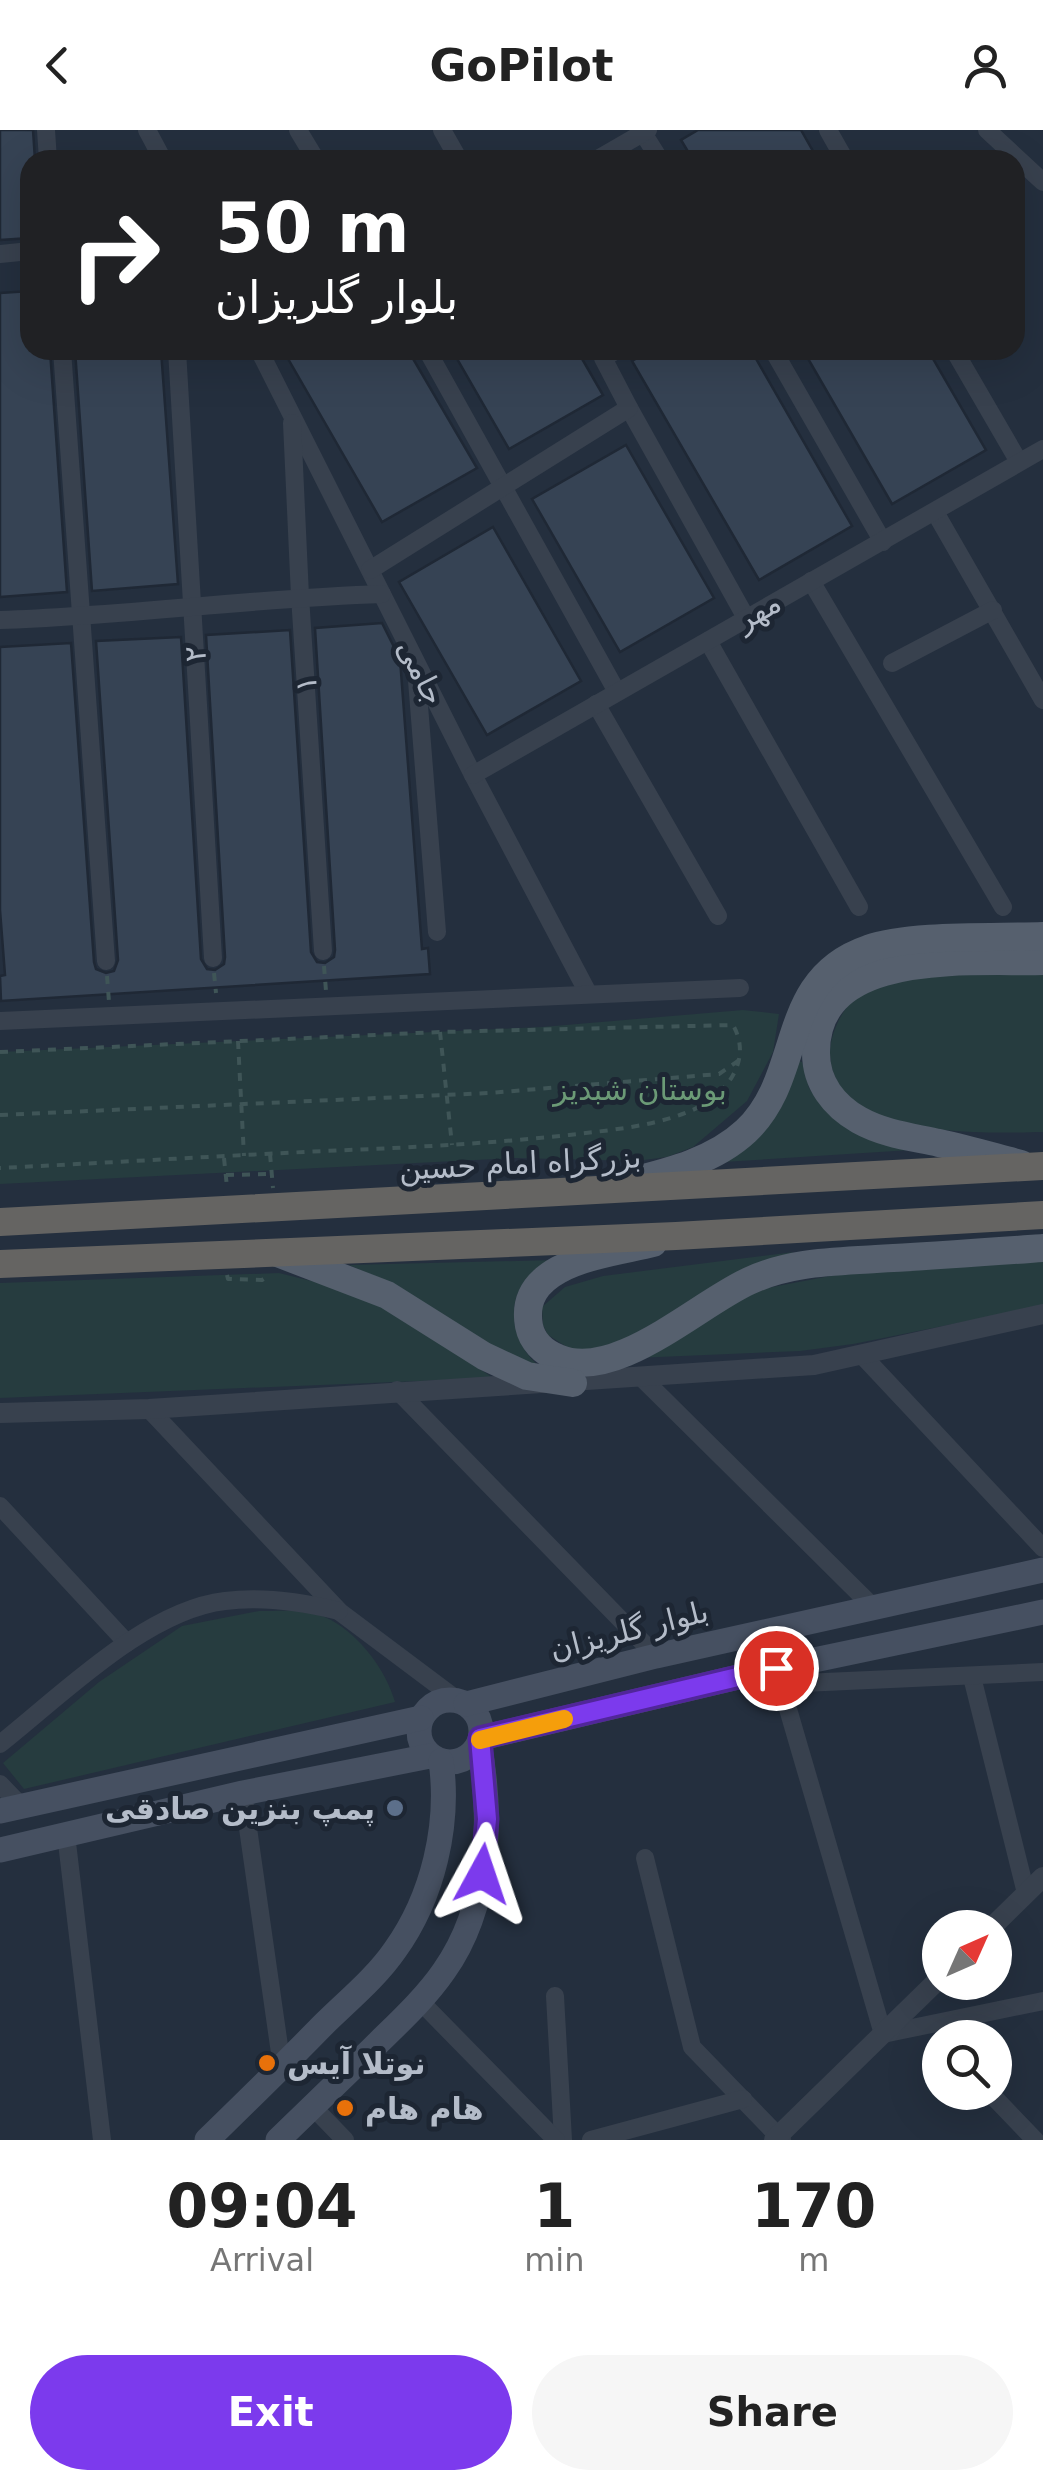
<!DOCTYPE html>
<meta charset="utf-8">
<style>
body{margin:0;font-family:"DejaVu Sans",Cairo,sans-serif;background:#f6f6f6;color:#222;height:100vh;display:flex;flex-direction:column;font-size:38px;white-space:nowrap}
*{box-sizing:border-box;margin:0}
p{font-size:32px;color:#767676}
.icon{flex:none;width:55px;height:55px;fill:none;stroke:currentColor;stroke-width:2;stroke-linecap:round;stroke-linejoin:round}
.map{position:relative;height:2010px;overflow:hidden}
.sheet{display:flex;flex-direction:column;background:#fff;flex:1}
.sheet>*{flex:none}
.guide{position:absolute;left:20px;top:20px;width:1005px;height:210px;border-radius:30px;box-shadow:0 10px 40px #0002;background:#202124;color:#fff;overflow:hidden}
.needle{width:65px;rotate:45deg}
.tools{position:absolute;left:922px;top:1780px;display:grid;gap:20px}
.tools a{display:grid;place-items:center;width:90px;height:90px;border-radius:50%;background:#fff;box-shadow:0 10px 40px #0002;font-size:50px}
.pin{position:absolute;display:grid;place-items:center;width:85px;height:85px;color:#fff;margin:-42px;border:5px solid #fff;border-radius:50%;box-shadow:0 2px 10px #0007}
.me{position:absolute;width:110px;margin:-55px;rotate:5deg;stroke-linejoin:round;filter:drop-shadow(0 0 8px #0008)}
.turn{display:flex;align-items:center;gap:35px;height:210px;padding:0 30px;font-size:45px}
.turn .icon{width:130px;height:130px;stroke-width:2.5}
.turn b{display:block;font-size:70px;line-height:85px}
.eta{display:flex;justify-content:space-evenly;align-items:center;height:170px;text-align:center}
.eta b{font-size:60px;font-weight:700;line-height:70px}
.cta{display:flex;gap:20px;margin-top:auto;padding:20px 30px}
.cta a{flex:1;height:115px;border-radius:60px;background:#7c3aed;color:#fff;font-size:40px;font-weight:700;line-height:115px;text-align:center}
.cta a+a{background:#f6f6f6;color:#222}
header{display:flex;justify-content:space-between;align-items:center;height:130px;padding:0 30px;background:#fff;font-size:45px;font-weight:700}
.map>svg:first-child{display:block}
.green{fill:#263c3f}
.building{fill:#364354;stroke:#1f2835;stroke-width:2.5}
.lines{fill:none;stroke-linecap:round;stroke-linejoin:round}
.path{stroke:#3f5557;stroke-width:4;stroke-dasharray:8 8;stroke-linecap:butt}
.minor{stroke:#38414e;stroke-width:18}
.tertiary{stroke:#38414e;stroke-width:20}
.secondary{stroke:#465061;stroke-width:25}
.primary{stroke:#56606e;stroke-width:28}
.trunk{stroke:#656462;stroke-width:28}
.route-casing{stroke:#51269a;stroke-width:25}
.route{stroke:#7c3aed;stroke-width:18}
.slow{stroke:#f59e0b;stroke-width:18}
.service-dot{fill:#5c6f8a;stroke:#1d2633;stroke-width:4}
.food-dot{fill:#e8710a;stroke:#1d2633;stroke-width:4}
.labels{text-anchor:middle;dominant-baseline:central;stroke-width:10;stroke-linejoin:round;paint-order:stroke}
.street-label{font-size:30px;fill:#b4bcc9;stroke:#1d2633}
.park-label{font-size:30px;fill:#6b9a76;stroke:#1d2633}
.poi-label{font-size:30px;font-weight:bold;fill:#b4bcc9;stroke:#1d2633;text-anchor:start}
</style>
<header><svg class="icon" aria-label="back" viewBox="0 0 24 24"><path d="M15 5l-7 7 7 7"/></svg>GoPilot<svg class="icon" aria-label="person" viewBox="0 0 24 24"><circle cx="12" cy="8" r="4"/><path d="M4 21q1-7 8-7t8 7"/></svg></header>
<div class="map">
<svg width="1043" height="2010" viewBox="0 0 1043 2010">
<rect width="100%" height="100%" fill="#242f3e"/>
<g class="green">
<path d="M1043 845V1002C983 1003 829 1011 830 921 831 901 844 874 862 863 904 839 993 846 1043 845Z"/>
<path d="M743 880 779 884 773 922 747 971 693 1017 667 1027 636 1031 516 1028 0 1054V922L542 897Z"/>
<path d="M799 931 802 932 809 958 821 975 911 1020 723 1032Z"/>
<path d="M794 1122 752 1137 622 1211 584 1221 570 1219 548 1205 543 1195 542 1177 565 1157 603 1146Z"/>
<path d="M1043 1127V1176L853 1214 800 1221 635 1228 751 1161 851 1142Z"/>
<path d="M555 1130C545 1137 530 1144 523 1154 504 1181 517 1221 542 1238L535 1242 441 1187 398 1156 349 1135Z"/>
<path d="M279 1143 372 1166 493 1248 0 1268V1153Z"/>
<path d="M259 1481C282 1481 310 1478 331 1490 360 1506 386 1540 395 1572L24 1659 3 1633 99 1552 182 1496Z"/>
</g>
<g class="building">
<path d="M0 0H33L35 30H30V108L0 110Z"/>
<path d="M698 0H801L818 30H693L681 10Z"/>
<path d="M30 161V220H50L67 462 0 467V163Z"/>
<path d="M75 220H161L178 454 92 461Z"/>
<path d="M283 220H408L477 338 382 392Z"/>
<path d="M452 220H577L603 265 509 319Z"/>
<path d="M651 220H751L852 396 759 450 632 231Z"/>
<path d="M803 220H928L986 320 892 374Z"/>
<path d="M626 315 714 468 620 522 532 369Z"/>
<path d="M493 397 581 551 487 605 399 452Z"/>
<path d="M382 493 400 529 422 819 428 818 430 844 1 871 0 846 5 845 0 780V517L71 513 94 832 96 839 106 843 114 841 118 830 96 511 181 507 201 829 207 839 215 840 224 834 225 827 206 505 290 500 311 822 317 832 325 833 334 827 335 820 315 498Z"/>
</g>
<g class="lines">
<g class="path">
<path d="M324 836 326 861"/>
<path d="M214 843 216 863"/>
<path d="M107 846 109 872"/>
<path d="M440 902 452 1015"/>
<path d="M238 911 244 1026"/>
<path d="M0 922 440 902 733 895C754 932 724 968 688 982 650 997 610 1000 569 1005 504 1012 438 1016 372 1019 248 1024 124 1032 0 1038"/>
<path d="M0 985 489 963 719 944 738 931"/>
<path d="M270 1024 273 1058"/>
<path d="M224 1028 227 1057"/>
<path d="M226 1045 270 1044"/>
<path d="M227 1145 228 1149 262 1150 268 1146"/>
</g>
<g class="minor">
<path d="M46 0 48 30"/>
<path d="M147 0 163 30"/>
<path d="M298 0 316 30"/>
<path d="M442 0 459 30"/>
<path d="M828 0 845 30"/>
<path d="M987 0 1043 52"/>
<path d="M643 3 660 30"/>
<path d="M596 30 648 0"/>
<path d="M0 124 30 121"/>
<path d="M62 220 106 831"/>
<path d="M177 220 213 828"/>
<path d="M259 220 473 645 588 863"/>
<path d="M427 220 617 562"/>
<path d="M773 220 883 412"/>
<path d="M954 220 1019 332"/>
<path d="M629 278 745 486"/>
<path d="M292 293 300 466 323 821"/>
<path d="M935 382 1043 570"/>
<path d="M370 440 629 278 603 228 617 220"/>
<path d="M811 451 1003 777"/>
<path d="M0 490C128 486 254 468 382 464"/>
<path d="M708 511 859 777"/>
<path d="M892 533 993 480"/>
<path d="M416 538 437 802"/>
<path d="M596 574 718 786"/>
<path d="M473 645 1043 319"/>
<path d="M0 891 740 858"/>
<path d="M861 1224 1043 1418"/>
<path d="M641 1247 872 1476"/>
<path d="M397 1260 656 1526"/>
<path d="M149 1279 340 1482 460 1572"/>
<path d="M0 1376 127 1513"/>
<path d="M776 1538 883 1904 1043 1871"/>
<path d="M972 1547 1026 1763"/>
<path d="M781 1554 1043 1542"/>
<path d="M0 1614C61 1566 146 1480 225 1471 263 1466 302 1472 339 1481"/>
<path d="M0 1654 21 1676"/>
<path d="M243 1663 282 1937"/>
<path d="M66 1704 102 2010"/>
<path d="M645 1728 692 1917 782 2010"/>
<path d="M555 1866 563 2010"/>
<path d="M420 1871 556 2010"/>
<path d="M989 1962 1035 2010"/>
<path d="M313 1977 345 2010"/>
<path d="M591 2010 743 1969"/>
</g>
<g class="tertiary">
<path d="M0 1283 149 1279 814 1235 1043 1184"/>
<path d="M991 1798 1043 1747"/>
<path d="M774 2010 940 1848"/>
</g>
<g class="secondary">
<circle cx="450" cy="1601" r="31"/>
<path d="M466 1574 656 1526 1043 1440"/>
<path d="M481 1608 776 1538 1043 1482"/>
<path d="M0 1681 421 1588"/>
<path d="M0 1720 243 1663 430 1626"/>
<path d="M207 2010C245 1973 284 1935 321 1897 346 1872 375 1849 395 1820 433 1767 450 1695 441 1631"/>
<path d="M278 2010C309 1980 340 1950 371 1920 396 1895 424 1870 444 1841 490 1776 493 1688 479 1613"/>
</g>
<g class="primary">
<path d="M1021 1034C994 1027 967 1019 939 1013 912 1007 884 1004 859 990 834 976 816 953 816 923 815 816 972 833 1043 831"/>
<path d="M628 1052C668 1042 714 1031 746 1001 805 946 777 850 868 819 909 804 997 808 1043 806"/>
<path d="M653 1113C610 1124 517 1131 529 1196 532 1211 543 1222 558 1228 615 1253 698 1174 749 1151 790 1132 832 1132 876 1129 932 1126 987 1122 1043 1118"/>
<path d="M280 1124 387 1165 484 1226 527 1246 573 1253"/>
</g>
<g class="trunk">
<path d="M0 1092 1043 1036"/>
<path d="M0 1134 676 1106 1043 1085"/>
</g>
</g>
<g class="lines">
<g class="route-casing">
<path id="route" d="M482 1744 487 1689 480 1608 776 1538"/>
</g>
<use href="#route" class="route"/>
<path class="slow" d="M480 1610 564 1589"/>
</g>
<circle class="service-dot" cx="395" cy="1678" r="10"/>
<g class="food-dot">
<circle cx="267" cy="1933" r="10"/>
<circle cx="345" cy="1978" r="10"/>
</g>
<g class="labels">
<g class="street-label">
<text transform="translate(758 481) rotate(-30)">مهر</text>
<text transform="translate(195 524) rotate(-93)">۲</text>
<text transform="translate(421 542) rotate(63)">جامی</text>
<text transform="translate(306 554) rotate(-94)">۱</text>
<text transform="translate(520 1033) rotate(-3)">بزرگراه امام حسین</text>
<text transform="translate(629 1500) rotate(-14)">بلوار گلریزان</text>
</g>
<g class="park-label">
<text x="640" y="959">بوستان شبدیز</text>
</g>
<g class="poi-label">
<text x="375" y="1678" text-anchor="end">پمپ بنزین صادقی</text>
<text x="287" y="1933">نوتلا آیس</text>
<text x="365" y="1978">هام هام</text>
</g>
</g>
</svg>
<div class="tools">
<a><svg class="needle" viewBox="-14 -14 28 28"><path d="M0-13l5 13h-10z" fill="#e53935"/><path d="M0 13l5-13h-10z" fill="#767676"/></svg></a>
<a><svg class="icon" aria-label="search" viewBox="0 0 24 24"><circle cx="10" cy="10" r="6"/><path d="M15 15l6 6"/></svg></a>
</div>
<div class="pin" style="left:776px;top:1538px;background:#d93025"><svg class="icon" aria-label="arrive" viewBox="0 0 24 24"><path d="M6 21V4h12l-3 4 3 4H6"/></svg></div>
<svg class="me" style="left:482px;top:1744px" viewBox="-20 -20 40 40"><path d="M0-17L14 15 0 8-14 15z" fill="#7c3aed" stroke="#fff" stroke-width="4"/></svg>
<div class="guide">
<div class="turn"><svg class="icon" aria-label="right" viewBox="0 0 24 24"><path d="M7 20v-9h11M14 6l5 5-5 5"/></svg><div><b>50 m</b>بلوار گلریزان</div></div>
</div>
</div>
<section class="sheet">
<div class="eta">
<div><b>09:04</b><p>Arrival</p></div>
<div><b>1</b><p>min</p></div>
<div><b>170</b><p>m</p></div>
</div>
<div class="cta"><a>Exit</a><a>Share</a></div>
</section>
